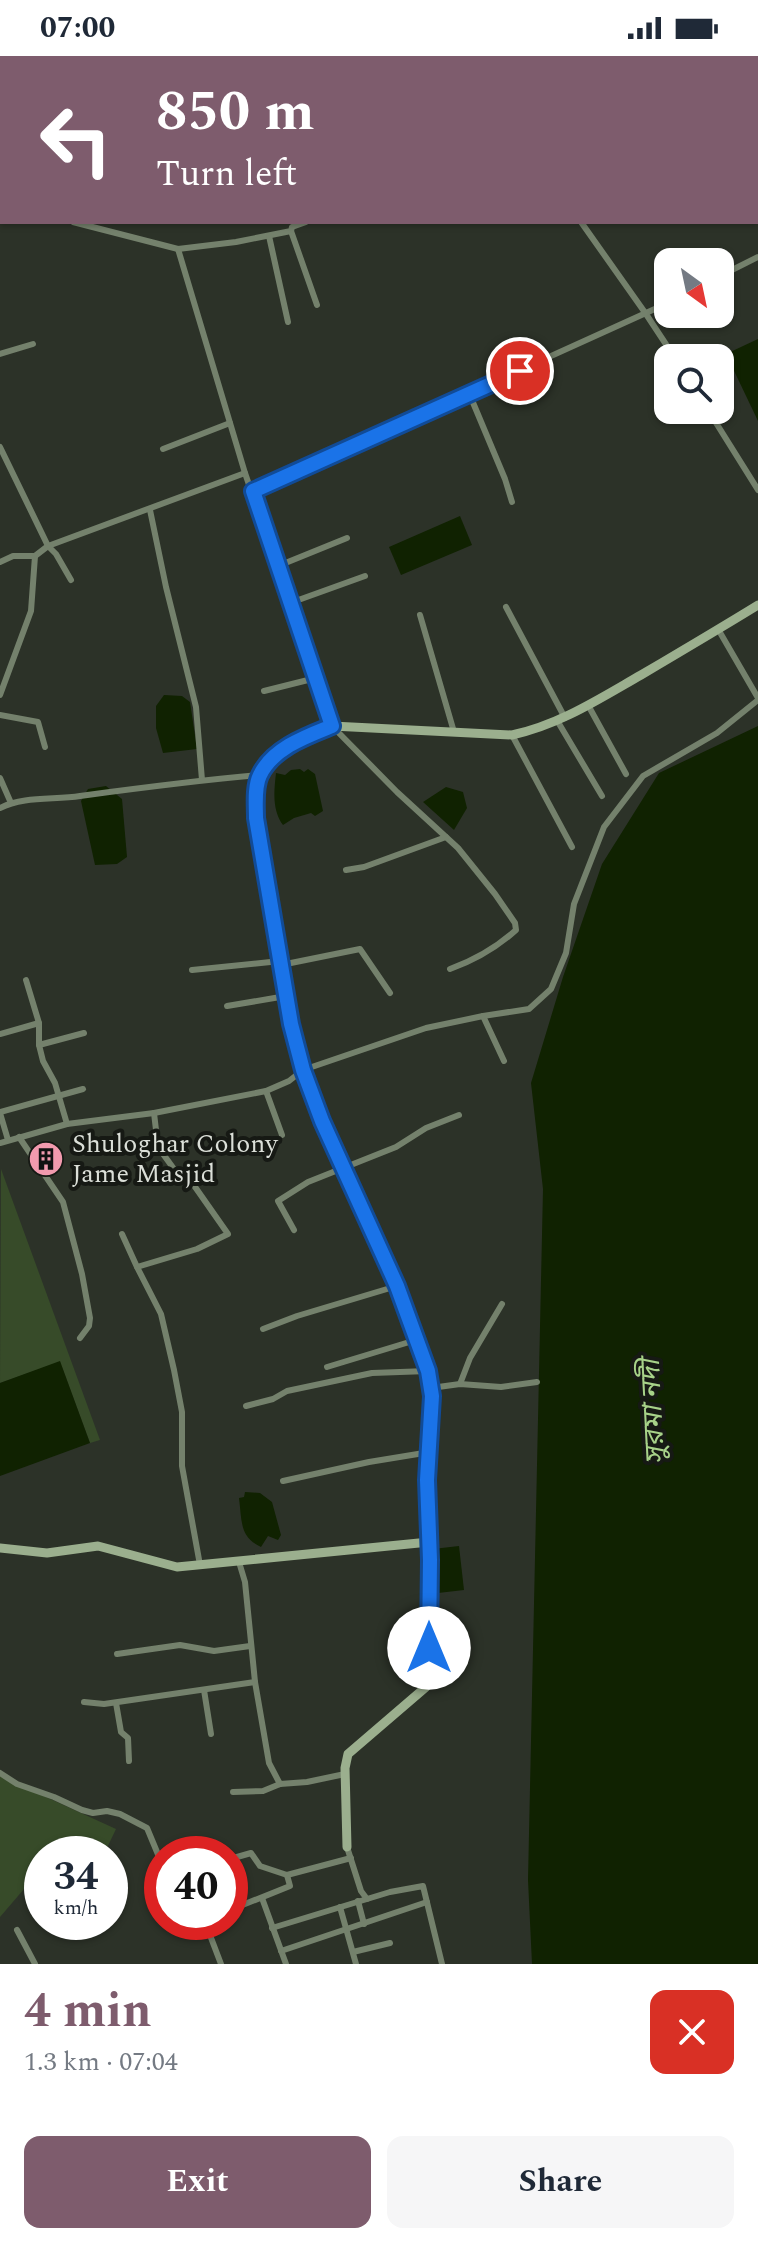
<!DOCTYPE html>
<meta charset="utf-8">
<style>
body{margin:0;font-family:Spectral,"Noto Sans Bengali",serif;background:#f6f6f7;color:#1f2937;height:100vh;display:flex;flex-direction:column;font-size:30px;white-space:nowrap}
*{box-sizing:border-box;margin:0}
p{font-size:26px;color:#747a83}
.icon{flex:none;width:44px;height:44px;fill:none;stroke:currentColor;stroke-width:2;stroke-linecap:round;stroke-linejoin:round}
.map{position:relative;height:1908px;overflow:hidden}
.drawer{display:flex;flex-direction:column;background:#fff;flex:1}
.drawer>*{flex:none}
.guide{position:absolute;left:0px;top:0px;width:758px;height:168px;box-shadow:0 2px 6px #0004;background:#7e5c6d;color:#fff;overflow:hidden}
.needle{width:52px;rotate:147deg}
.buttons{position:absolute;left:654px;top:192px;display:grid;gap:16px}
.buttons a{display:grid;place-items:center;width:80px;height:80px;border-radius:16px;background:#fff;box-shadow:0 2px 6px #0004;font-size:40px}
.speed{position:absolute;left:24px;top:1780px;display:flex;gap:16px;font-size:40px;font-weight:700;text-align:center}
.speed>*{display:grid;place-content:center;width:104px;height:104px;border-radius:50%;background:#fff;box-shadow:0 2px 6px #0004;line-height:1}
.speed small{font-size:20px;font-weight:400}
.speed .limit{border:12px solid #d22;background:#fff;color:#111}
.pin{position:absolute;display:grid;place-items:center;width:68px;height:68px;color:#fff;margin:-34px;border:4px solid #fff;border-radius:50%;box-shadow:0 2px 8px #0007}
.me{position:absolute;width:88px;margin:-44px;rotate:0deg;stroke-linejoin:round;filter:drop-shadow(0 0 6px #0008)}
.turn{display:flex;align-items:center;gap:28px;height:168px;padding:0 24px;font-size:36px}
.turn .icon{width:104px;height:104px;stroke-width:2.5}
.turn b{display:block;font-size:56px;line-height:68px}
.round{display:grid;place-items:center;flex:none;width:84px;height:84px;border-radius:16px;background:#f6f6f7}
.headline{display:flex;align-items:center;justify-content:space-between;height:136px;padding:0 24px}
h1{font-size:48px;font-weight:700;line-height:60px;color:#7e5c6d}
.button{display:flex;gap:16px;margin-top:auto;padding:16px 24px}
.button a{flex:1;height:92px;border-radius:16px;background:#7e5c6d;color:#fff;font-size:32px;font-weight:700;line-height:92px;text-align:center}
.button a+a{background:#f6f6f7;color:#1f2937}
.status{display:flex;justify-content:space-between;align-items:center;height:56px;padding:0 40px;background:#fff;direction:ltr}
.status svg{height:22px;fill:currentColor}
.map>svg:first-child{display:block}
.green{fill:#374b29}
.water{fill:#102201}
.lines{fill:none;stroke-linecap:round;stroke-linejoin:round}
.street{stroke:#74816c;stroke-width:6}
.secondary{stroke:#9baf8e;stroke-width:9}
.route-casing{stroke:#114b97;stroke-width:20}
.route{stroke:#1a73e8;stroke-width:14}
.labels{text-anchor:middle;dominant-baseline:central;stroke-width:8;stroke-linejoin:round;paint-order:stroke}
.poi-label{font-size:26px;fill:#dbdfd8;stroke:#161914;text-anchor:start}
.water-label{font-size:28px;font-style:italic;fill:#a7d289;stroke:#161914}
</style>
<div class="status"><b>07:00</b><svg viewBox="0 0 49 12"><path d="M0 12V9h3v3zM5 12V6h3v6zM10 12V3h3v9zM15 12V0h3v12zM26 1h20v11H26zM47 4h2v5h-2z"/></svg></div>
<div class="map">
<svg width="758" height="1908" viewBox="0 0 758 1908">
<rect width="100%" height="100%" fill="#2c3228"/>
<g class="green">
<path d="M1 1113 100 1384 90 1387 60 1306 0 1327Z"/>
<path d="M0 1718 11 1725 116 1773 104 1798H42V1825L24 1833 0 1861Z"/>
</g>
<g class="water">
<path d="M758 283V365L726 298Z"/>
<path d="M460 460 472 489 401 519 389 491Z"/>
<path d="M164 639 182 640 190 646 197 693 163 697 156 672V650Z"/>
<path d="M758 670V1908H532L528 1824 543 1133 531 1027 563 921 602 808 659 717Z"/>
<path d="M300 713 304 716 308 713 315 718 323 755 315 760 311 757 294 762 283 769C272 754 274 735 276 717L285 719 291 714Z"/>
<path d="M106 730 122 743 127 801 117 808 95 809 81 745 88 733Z"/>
<path d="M446 731 463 736 467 752 454 774 423 746Z"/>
<path d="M60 1305 90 1387 0 1420V1327Z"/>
<path d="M245 1436 260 1437 272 1446 281 1479 278 1484 268 1480 261 1491C239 1481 242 1464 239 1442L244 1441Z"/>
<path d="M459 1490 464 1534 438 1537 433 1493Z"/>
</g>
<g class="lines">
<g class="street">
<path d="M235 0 236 2"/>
<path d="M409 0 410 2"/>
<path d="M694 0 695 2"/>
<path d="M65 2V0"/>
<path d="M756 110 758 113"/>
<path d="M0 147H2"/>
<path d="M73 166 178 193 236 186 291 175 292 171 306 166"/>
<path d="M581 166 646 258 675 302"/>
<path d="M291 175 317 249"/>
<path d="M269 180 288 266"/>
<path d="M178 193 245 417 332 670 397 736 458 792 495 838 515 867 516 874C496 892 475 904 450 913"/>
<path d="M720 220 758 201"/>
<path d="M0 298 33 288"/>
<path d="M469 337 505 423 512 446"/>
<path d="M708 354 758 434"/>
<path d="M0 391 48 490 56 498 71 524"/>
<path d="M163 393 230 367"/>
<path d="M253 435 668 247"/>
<path d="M150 454 166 531 196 651 202 724"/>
<path d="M0 506 13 500H35L48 490 245 417"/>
<path d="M278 510 347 482"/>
<path d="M290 547 365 520"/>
<path d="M506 551 565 662"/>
<path d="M420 559 454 676"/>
<path d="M718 573 758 642"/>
<path d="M264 635 316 622"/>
<path d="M0 639 31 555 35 500"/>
<path d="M588 649 626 718"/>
<path d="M0 659 38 666 45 691"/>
<path d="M558 666 602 740"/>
<path d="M512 679 572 791"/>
<path d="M0 722 11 747"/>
<path d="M0 752C23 740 54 744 80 740 140 732 200 724 260 719"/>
<path d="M346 814 364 811 446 781"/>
<path d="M281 909 360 893 390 937"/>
<path d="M192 914 280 905"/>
<path d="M26 924 39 967V989L43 1005 55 1027 67 1068"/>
<path d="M227 950 286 940"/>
<path d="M483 960 504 1005"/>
<path d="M0 978 39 967"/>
<path d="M39 989 84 977"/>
<path d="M266 1035 282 1079"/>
<path d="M0 1056 83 1033"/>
<path d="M0 1057 8 1084"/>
<path d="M19 1081 63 1146 82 1218 90 1262 89 1270 80 1282"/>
<path d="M0 1087 67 1068 154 1057 266 1035 289 1025 303 1014 426 972 483 960 529 953 551 933 566 897 574 848 604 771 643 720 717 677 758 644"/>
<path d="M294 1174 278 1145 308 1126 396 1091 426 1072 459 1059"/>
<path d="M122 1178 137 1211 161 1258 174 1314 182 1356V1410L200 1509"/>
<path d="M137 1211 197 1193 228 1178 193 1128 179 1120 158 1091 154 1057"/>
<path d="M263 1273 297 1260 397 1230"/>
<path d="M327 1311 416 1284"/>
<path d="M460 1328 470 1302 502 1248"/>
<path d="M431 1332 460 1328 501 1331 537 1326"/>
<path d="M246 1350 273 1343 287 1335 372 1317 428 1315"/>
<path d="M283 1425 369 1406 430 1396"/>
<path d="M117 1598 180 1589 214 1595 250 1590"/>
<path d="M255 1626 269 1707 280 1728"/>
<path d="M204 1634 211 1678"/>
<path d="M84 1646 104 1648 255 1626 245 1526 239 1506"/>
<path d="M116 1647 121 1676 128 1682 129 1705"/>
<path d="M0 1717 17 1728 54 1741 82 1754 93 1757 107 1755 120 1758 147 1772 162 1808"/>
<path d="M233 1736 263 1735 280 1728 307 1726 345 1718"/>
<path d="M347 1791 361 1835 367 1843 390 1836 423 1830 442 1908"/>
<path d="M230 1803 251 1797 260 1810 287 1819 351 1802"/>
<path d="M262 1842 286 1908"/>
<path d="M358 1845 364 1868"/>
<path d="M340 1851 356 1908"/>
<path d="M230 1854 290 1830 287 1819"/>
<path d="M205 1866 221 1908"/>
<path d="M272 1872 367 1843"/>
<path d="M17 1874 35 1908"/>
<path d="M281 1895 427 1846"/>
<path d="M353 1896 390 1887"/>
</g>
<g class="secondary">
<path d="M0 1492 47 1497 98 1490 177 1511 429 1486"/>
<path d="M347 1791 345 1712 348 1698 426 1631 429 1623 430 1504 427 1424 432 1340 428 1315 397 1230 322 1065 303 1014 291 968 256 762C256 749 254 731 260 719 273 692 307 680 332 670L512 679C559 669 599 643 641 619 680 596 719 573 758 549"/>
</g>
</g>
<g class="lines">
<g class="route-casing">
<path id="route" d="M429 1592 430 1504 427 1424 432 1340 428 1315 397 1230 322 1065 303 1014 291 968 256 762C256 749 254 731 260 719 273 692 307 680 332 670L253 435 520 315"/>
</g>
<use href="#route" class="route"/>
</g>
<defs>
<g id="building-disc" transform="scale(1.8)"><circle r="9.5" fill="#f29aae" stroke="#161914"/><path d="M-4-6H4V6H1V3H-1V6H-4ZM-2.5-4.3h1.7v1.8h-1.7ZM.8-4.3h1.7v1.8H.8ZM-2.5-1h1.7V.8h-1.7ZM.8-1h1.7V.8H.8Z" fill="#111"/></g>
</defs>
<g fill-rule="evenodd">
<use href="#building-disc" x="46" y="1103"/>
</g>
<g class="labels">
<g class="poi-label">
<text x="72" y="1088">Shuloghar Colony<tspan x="72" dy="30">Jame Masjid</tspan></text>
</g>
<g class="water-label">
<text transform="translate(653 1356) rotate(-93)">সুরমা নদী</text>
</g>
</g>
</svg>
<div class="buttons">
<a><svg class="needle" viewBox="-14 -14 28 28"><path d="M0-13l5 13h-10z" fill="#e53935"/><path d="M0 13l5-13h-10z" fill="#747a83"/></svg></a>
<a><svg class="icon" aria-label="search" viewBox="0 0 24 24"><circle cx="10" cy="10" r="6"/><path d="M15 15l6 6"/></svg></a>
</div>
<div class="speed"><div>34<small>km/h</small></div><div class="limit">40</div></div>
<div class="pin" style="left:520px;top:315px;background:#d93025"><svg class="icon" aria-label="arrive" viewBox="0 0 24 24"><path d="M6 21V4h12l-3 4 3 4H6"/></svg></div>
<svg class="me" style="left:429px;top:1592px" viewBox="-20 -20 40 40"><circle r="19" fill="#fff"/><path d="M0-13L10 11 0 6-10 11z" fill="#1a73e8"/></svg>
<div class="guide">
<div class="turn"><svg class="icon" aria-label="left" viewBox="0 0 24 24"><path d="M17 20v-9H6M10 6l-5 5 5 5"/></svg><div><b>850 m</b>Turn left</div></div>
</div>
</div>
<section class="drawer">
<div class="headline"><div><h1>4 min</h1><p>1.3 km · 07:04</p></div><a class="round" style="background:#d93025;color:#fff"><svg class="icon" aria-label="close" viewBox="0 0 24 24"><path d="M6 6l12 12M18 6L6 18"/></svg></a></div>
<div class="button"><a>Exit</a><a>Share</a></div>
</section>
